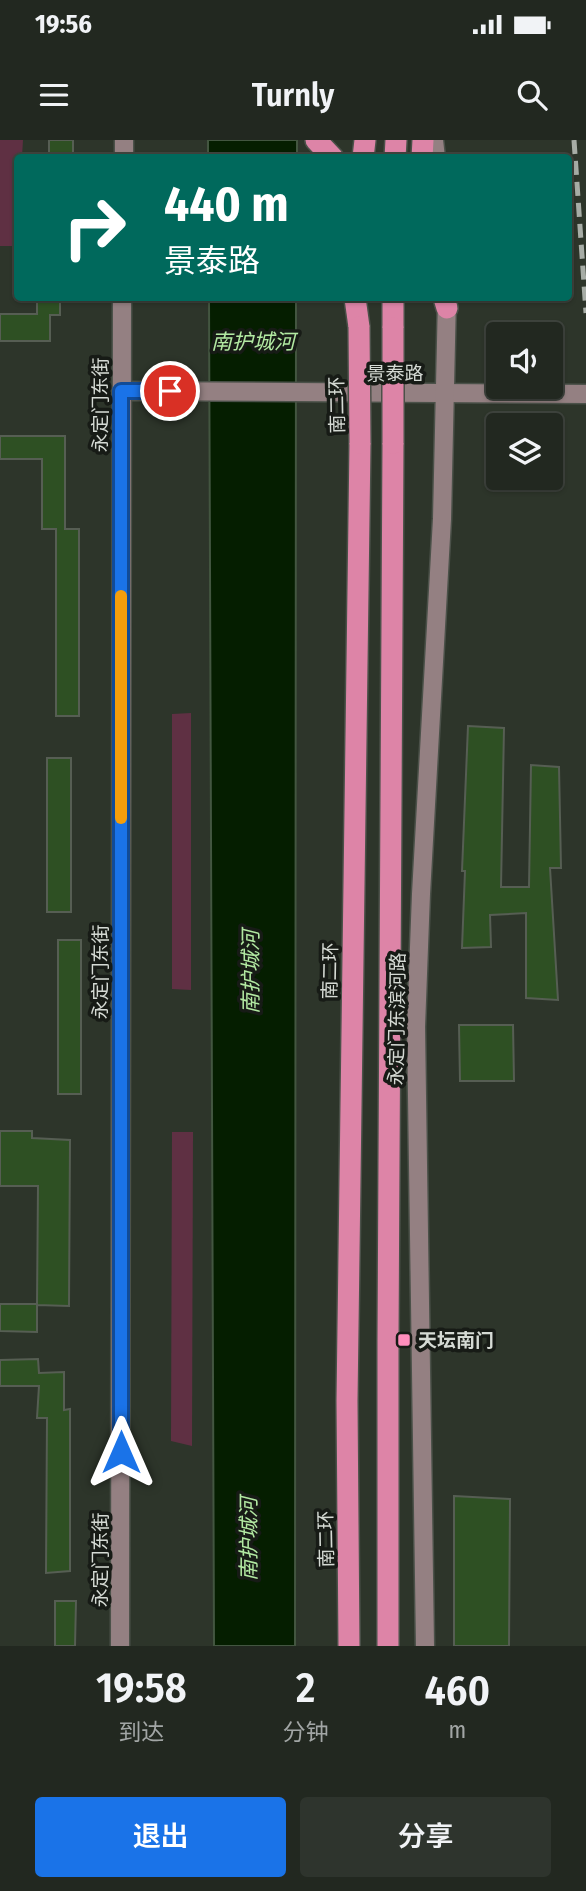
<!DOCTYPE html>
<html lang="zh">
<meta charset="utf-8">
<style>
body{margin:0;font-family:"Fira Sans Condensed","Noto Sans SC",sans-serif;background:#2e342d;color:#f1f3f6;height:100vh;display:flex;flex-direction:column;font-size:26px;white-space:nowrap}
*{box-sizing:border-box;margin:0}
p{font-size:23px;color:#a2a6a5}
.icon{flex:none;width:38px;height:38px;fill:none;stroke:currentColor;stroke-width:2;stroke-linecap:round;stroke-linejoin:round}
.map{position:relative;height:1506px;overflow:hidden}
.details{display:flex;flex-direction:column;background:#222820;flex:1}
.details>*{flex:none}
.top-card{position:absolute;left:14px;top:14px;width:558px;height:147px;border-radius:7px;box-shadow:0 2px 5px #0004,0 0 0 2px #3f443e;background:#00695c;color:#fff;overflow:hidden}
.controls{position:absolute;left:486px;top:182px;display:grid;gap:14px}
.controls a{display:grid;place-items:center;width:77px;height:77px;border-radius:7px;background:#222820;box-shadow:0 2px 5px #0004,0 0 0 2px #3f443e;font-size:35px}
.pin{position:absolute;display:grid;place-items:center;width:60px;height:60px;color:#fff;margin:-30px;border:4px solid #fff;border-radius:50%;box-shadow:0 2px 7px #0007}
.me{position:absolute;width:77px;margin:-38px;rotate:0deg;stroke-linejoin:round;filter:drop-shadow(0 0 5px #0008)}
.turn{display:flex;align-items:center;gap:24px;height:147px;padding:0 35px;font-size:32px}
.turn .icon{width:91px;height:91px;stroke-width:2.5}
.turn b{display:block;font-size:49px;line-height:60px}
.eta{display:flex;justify-content:space-evenly;align-items:center;height:119px;text-align:center}
.eta b{font-size:42px;font-weight:600;line-height:49px}
.primary-button{display:flex;gap:14px;margin-top:auto;padding:14px 35px}
.primary-button a{flex:1;height:80px;border-radius:7px;background:#1a73e8;color:#fff;font-size:28px;font-weight:600;line-height:80px;text-align:center}
.primary-button a+a{background:#2e342d;color:#f1f3f6}
.status{display:flex;justify-content:space-between;align-items:center;height:49px;padding:0 35px;background:#222820;direction:ltr}
.status svg{height:19px;fill:currentColor}
header{display:flex;justify-content:space-between;align-items:center;height:91px;padding:0 35px;background:#222820;font-size:32px;font-weight:600}
.map>svg:first-child{display:block}
.green{fill:#5f3043}
.water{fill:#051e00;stroke:#435640;stroke-width:2}
.building{fill:#2e5023;stroke:#565e53;stroke-width:2}
.lines{fill:none;stroke-linecap:round;stroke-linejoin:round}
.secondary-casing{stroke:#4b5149;stroke-width:21}
.highway-casing{stroke:#4b5149;stroke-width:24}
.secondary{stroke:#948082;stroke-width:18}
.highway{stroke:#dd84a7;stroke-width:21}
.rail{stroke:#a7ada6;stroke-width:5;stroke-dasharray:14 7;stroke-linecap:butt}
.highway-bridge-casing{stroke:#4b5149;stroke-width:24;stroke-linecap:butt}
.highway-bridge{stroke:#dd84a7;stroke-width:21}
.route-casing{stroke:#114b97;stroke-width:18}
.route{stroke:#1a73e8;stroke-width:12}
.slow{stroke:#f59e0b;stroke-width:12}
.poi-dot{fill:#fe8ebc;stroke:#171b16;stroke-width:2.5}
.labels{text-anchor:middle;dominant-baseline:central;stroke-width:7;stroke-linejoin:round;paint-order:stroke}
.street-label{font-size:19px;fill:#d5dad4;stroke:#171b16}
.poi-label{font-size:19px;font-weight:bold;fill:#d5dad4;stroke:#171b16;text-anchor:start}
.water-label{font-size:21px;font-style:italic;fill:#b2e9a2;stroke:#171b16}
</style>
<div class="status"><b>19:56</b><svg viewBox="0 0 49 12"><path d="M0 12V9h3v3zM5 12V6h3v6zM10 12V3h3v9zM15 12V0h3v12zM26 1h20v11H26zM47 4h2v5h-2z"/></svg></div>
<header><svg class="icon" aria-label="menu" viewBox="0 0 24 24"><path d="M4 6h16M4 12h16M4 18h16"/></svg>Turnly<svg class="icon" aria-label="search" viewBox="0 0 24 24"><circle cx="10" cy="10" r="6"/><path d="M15 15l6 6"/></svg></header>
<div class="map">
<svg width="586" height="1506" viewBox="0 0 586 1506">
<rect width="100%" height="100%" fill="#2d352a"/>
<g class="green">
<path d="M0 0H23L22 17 18 18 17 106H0Z"/>
<path d="M191 573V850L172 849V574Z"/>
<path d="M172 992H193L192 1306 171 1301Z"/>
</g>
<g class="water">
<rect x="208" y="0" width="89" height="17"/>
<path d="M209 158H296L295 1506H214Z"/>
</g>
<g class="building">
<rect x="49" y="0" width="24" height="18"/>
<path d="M37 158H60V175H50V201H0V174H37Z"/>
<path d="M0 296H65V389H79V576H56V389H42V319H0Z"/>
<path d="M468 586 504 588 501 747H529L531 625 559 627 561 728H550L558 860 526 858V773L490 775 491 807 462 808 465 731H462Z"/>
<rect x="47" y="618" width="24" height="154"/>
<rect x="58" y="800" width="23" height="154"/>
<path d="M459 885H513L514 941H460Z"/>
<path d="M0 991H32V998L70 1000 69 1166 37 1165V1192L0 1191V1164H37L38 1046H0Z"/>
<path d="M38 1219 39 1233 64 1232V1270L70 1269V1431L46 1433 47 1278H37L39 1246H0V1220Z"/>
<path d="M454 1356 510 1359 509 1506H454Z"/>
<path d="M55 1461H76L75 1506H55Z"/>
</g>
<g class="lines">
<g class="secondary-casing">
<g id="secondary">
<path d="M434 0 436 18"/>
<path d="M124 18V0"/>
<path d="M121 251 586 254"/>
<path d="M120 1506 122 158"/>
<path d="M425 1506 416 887 421 754 442 379 447 158"/>
</g>
</g>
<g class="highway-casing">
<g id="highway">
<path d="M316 0 333 18"/>
<path d="M363 18 365 0"/>
<path d="M395 18 396 0"/>
<path d="M422 18 423 0"/>
<path d="M355 158 359 187"/>
<path d="M393 158V188"/>
<path d="M444 158 447 168"/>
<path d="M349 1506 347 1261 360 303"/>
<path d="M388 1506V1201L393 303"/>
</g>
</g>
<use href="#secondary" class="secondary"/>
<use href="#highway" class="highway"/>
<path class="rail" d="M574 0 586 173"/>
<g class="highway-bridge-casing">
<g id="highway-bridge">
<path d="M359 187 360 303"/>
<path d="M393 188V303"/>
</g>
</g>
<use href="#highway-bridge" class="highway-bridge"/>
</g>
<g class="lines">
<g class="route-casing">
<path id="route" d="M121 1312V251H170"/>
</g>
<use href="#route" class="route"/>
<path class="slow" d="M121 456V678"/>
</g>
<rect class="poi-dot" x="397" y="1193" width="14" height="14" rx="3.5"/>
<g class="labels">
<g class="street-label">
<text x="395" y="233">景泰路</text>
<text transform="translate(100 265) rotate(-90)">永定门东街</text>
<text transform="translate(337 265) rotate(-91)">南二环</text>
<text transform="translate(330 831) rotate(-89)">南二环</text>
<text transform="translate(100 832) rotate(-90)">永定门东街</text>
<text transform="translate(397 879) rotate(-89)">永定门东滨河路</text>
<text transform="translate(326 1399) rotate(-91)">南二环</text>
<text transform="translate(100 1420) rotate(-90)">永定门东街</text>
</g>
<g class="poi-label">
<text x="418" y="1200">天坛南门</text>
</g>
<g class="water-label">
<text x="253" y="202">南护城河</text>
<text transform="translate(251 832) rotate(-90)">南护城河</text>
<text transform="translate(249 1399) rotate(-90)">南护城河</text>
</g>
</g>
</svg>
<div class="controls">
<a><svg class="icon" aria-label="sound" viewBox="0 0 24 24"><path d="M4 9h4l5-4v14l-5-4H4zM17 9q2 3 0 6"/></svg></a>
<a><svg class="icon" aria-label="layers" viewBox="0 0 24 24"><path d="M12 4l9 5-9 5-9-5zM3 14l9 5 9-5"/></svg></a>
</div>
<div class="pin" style="left:170px;top:251px;background:#d93025"><svg class="icon" aria-label="arrive" viewBox="0 0 24 24"><path d="M6 21V4h12l-3 4 3 4H6"/></svg></div>
<svg class="me" style="left:121px;top:1312px" viewBox="-20 -20 40 40"><path d="M0-17L14 15 0 8-14 15z" fill="#1a73e8" stroke="#fff" stroke-width="4"/></svg>
<div class="top-card">
<div class="turn"><svg class="icon" aria-label="right" viewBox="0 0 24 24"><path d="M7 20v-9h11M14 6l5 5-5 5"/></svg><div><b>440 m</b>景泰路</div></div>
</div>
</div>
<section class="details">
<div class="eta">
<div><b>19:58</b><p>到达</p></div>
<div><b>2</b><p>分钟</p></div>
<div><b>460</b><p>m</p></div>
</div>
<div class="primary-button"><a>退出</a><a>分享</a></div>
</section>
